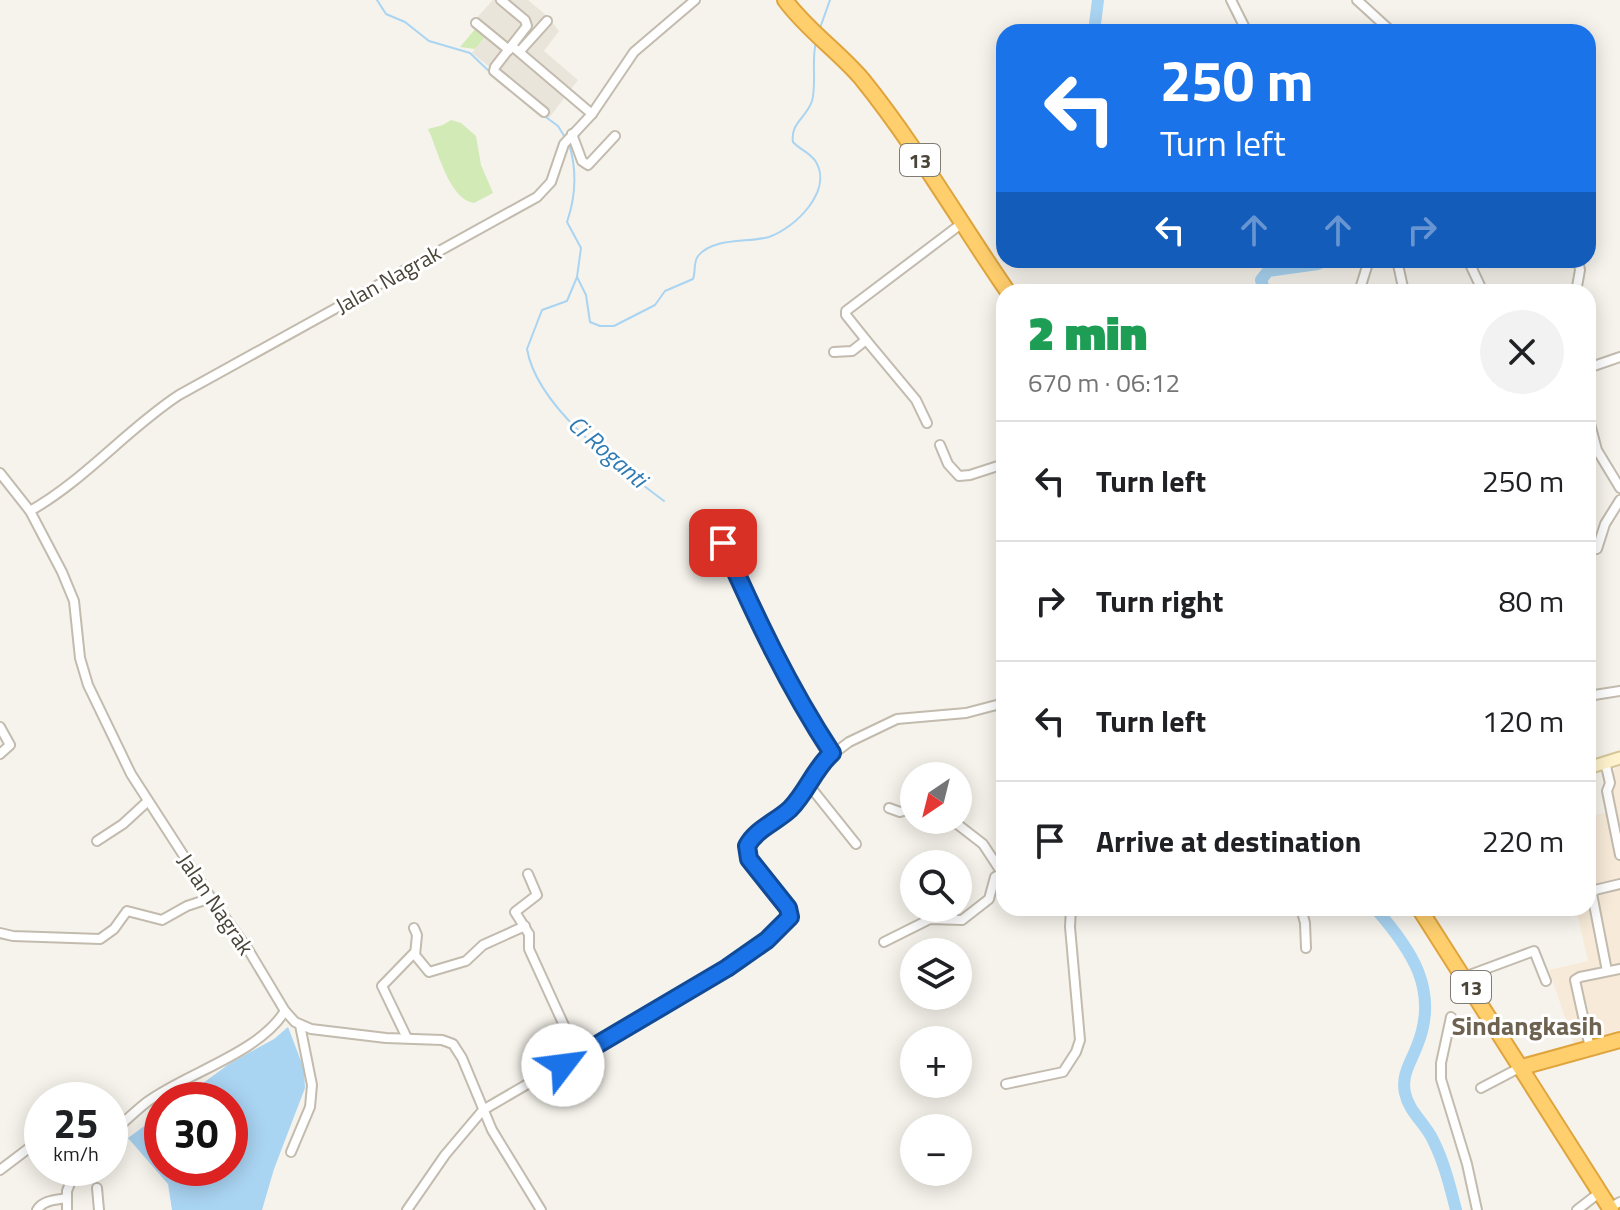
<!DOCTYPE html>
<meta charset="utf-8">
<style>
body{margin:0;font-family:"Titillium Web",sans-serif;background:#f2f2f2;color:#202124;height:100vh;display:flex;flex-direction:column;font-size:30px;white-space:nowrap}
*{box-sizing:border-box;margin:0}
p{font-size:26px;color:#757577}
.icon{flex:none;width:44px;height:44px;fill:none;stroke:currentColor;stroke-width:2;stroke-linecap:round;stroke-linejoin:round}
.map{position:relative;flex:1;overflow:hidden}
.drawer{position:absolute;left:996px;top:284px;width:600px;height:632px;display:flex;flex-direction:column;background:#fff;border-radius:24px;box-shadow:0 4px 20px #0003}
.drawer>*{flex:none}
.hud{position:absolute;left:996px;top:24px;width:600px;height:244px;border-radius:24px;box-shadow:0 4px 20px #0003;background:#1a73e8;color:#fff;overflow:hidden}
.needle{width:52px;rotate:215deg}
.fabs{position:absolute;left:900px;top:762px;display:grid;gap:16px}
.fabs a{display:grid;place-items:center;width:72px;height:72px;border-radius:50%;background:#fff;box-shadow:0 4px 20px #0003;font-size:40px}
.speed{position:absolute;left:24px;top:1082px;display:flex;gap:16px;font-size:40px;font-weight:700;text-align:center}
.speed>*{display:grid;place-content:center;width:104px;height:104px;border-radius:50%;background:#fff;box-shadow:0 4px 20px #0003;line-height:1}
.speed small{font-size:20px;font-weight:400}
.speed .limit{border:12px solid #d22;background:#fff;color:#111}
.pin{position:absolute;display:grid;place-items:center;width:68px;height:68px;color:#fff;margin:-34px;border-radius:16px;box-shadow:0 4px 12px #0006}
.me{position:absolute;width:88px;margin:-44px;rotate:60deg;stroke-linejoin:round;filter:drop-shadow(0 0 6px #0008)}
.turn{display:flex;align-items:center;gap:28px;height:168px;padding:0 32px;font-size:36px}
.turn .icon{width:104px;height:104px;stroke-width:2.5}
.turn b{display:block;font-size:56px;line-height:68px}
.lanes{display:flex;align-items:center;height:76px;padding:0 32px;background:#0003;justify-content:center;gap:40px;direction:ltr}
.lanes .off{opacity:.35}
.round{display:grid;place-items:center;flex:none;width:84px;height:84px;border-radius:42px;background:#f2f2f2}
.overview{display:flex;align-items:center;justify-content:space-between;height:136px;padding:0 32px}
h1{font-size:48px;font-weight:800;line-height:60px;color:#1e9e55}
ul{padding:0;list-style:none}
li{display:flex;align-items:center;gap:24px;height:120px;padding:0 32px;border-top:2px solid #e0e0e0}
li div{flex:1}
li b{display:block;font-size:30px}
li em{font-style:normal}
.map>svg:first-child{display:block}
.residential{fill:#eae5da}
.commercial{fill:#f7ead8}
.green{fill:#d2eab5}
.water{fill:#a9d4f2}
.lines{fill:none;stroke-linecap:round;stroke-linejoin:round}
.stream{stroke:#a9d4f2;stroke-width:2}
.river{stroke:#a9d4f2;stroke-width:12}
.street-casing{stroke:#c2bbae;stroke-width:12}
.secondary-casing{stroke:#d6c79b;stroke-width:15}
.highway-casing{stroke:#e0a43c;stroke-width:18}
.street{stroke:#fff;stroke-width:8}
.secondary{stroke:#fff3cd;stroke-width:11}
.highway{stroke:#ffcf6e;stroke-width:14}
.route-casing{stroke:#114b97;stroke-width:20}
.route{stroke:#1a73e8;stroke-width:14}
.labels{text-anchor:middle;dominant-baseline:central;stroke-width:6;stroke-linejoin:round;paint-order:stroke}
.shield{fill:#fff;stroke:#817c74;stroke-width:2}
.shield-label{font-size:20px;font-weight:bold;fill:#4b4439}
.street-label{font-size:22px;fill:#4b4439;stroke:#fff}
.water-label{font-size:24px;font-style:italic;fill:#2e7ab2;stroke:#fff}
.quarter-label{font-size:26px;font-weight:bold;fill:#6e6250;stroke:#fff}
</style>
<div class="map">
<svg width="1620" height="1210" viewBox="0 0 1620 1210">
<rect width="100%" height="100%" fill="#f6f3ec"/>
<path class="residential" d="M493 0H528L548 17 559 31 544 51 578 80 549 118 489 71 491 68 472 53 485 37 471 24Z"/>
<path class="commercial" d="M1620 765V1030L1574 1044 1549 970 1588 961 1576 908H1588V817L1617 810 1610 782 1616 767Z"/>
<g class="green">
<path d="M476 28 485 37 475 49 460 47Z"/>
<path d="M451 120 461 123 476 136 481 165 493 193 474 203C448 199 438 149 428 129L443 125Z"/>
</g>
<path class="water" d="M288 1027 304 1069 305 1088 274 1169 262 1210H172L168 1184 128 1138 162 1113V1168H230V1100H180L229 1064 274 1039Z"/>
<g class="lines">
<g class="stream">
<path d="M377 0 386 14 405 22 429 41 470 53 494 76 537 112"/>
<path d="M820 28 830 0"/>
<path d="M543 115 558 126 566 139"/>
<path d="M569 144C577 170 576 196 567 222L581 248 577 277 567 301 542 310 527 349C537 408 619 467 664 501"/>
<path d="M577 277 586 295 590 322 600 326H614L655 305 665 291 693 279C696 271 693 263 698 256 713 237 748 243 769 237 795 228 833 191 816 162 810 152 800 150 793 142 790 123 807 117 812 101 817 82 811 61 816 42"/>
</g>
<g class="river">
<path d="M1094 32 1098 0"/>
<path d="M1265 292 1261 280 1268 271 1318 264 1326 260"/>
<path d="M1375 908C1411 949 1440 990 1417 1046 1411 1062 1401 1075 1405 1093 1409 1112 1425 1123 1433 1140 1444 1162 1450 1186 1456 1210"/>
</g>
<g class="street-casing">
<g id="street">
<path d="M501 0 525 20 527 26 495 67 494 71 544 112"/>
<path d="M1231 0 1247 32"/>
<path d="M1357 0 1392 32"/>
<path d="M476 23 509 50"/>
<path d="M512 46 592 114"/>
<path d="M520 51 547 21"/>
<path d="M572 134 582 161 588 165 615 136"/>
<path d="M1397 260 1404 292"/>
<path d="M1468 260 1483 292"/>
<path d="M1359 292 1369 260"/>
<path d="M1576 292 1580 270 1578 260"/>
<path d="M866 340 916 400 927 423"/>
<path d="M834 352 852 351 866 340 846 315V311L961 224"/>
<path d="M1588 368 1620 357"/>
<path d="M1588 416 1597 450 1620 488"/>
<path d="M940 445 948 464 959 476 970 475 1004 464"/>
<path d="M0 473 30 511 62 572 74 601 80 658 88 685 131 774 211 898 249 951 285 1011 295 1022 311 1029 386 1038 442 1040 453 1044 462 1058 492 1130 541 1210"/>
<path d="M30 511C85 480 127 429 179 395L537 197 551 182 564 144 592 114 634 52 695 0"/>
<path d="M723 543C755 616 788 686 832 753"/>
<path d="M1588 551 1597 549 1605 524 1620 500"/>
<path d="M1588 696 1620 691"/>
<path d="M0 727 10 745 0 754"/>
<path d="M1605 762 1610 783 1607 791 1620 855"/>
<path d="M808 784 856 844"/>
<path d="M889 808 900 812 914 808"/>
<path d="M952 820 983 844 1002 873"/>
<path d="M97 841 123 824 148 801"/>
<path d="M528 874 537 895 515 912 529 934V949L578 1056"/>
<path d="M1301 908 1305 923 1306 948"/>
<path d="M414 928 417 935 415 955 429 972 466 961 483 945 525 926"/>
<path d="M0 933 13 936 100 939 114 929 127 911 162 920 187 906 211 898"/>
<path d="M884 942 930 919 962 920 989 899 995 877 1004 872"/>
<path d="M1607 971 1592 894 1595 890 1620 884"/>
<path d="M1464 977 1534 951 1546 981"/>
<path d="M1451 1017 1441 1063V1079L1467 1164 1477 1210"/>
<path d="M407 1038 382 986 415 952"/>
<path d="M1590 1048 1575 980 1580 977 1620 969"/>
<path d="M1006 1084 1063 1072 1076 1052 1080 1040 1070 927 1071 908"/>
<path d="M1481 1088 1521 1067"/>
<path d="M110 1135C122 1124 134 1112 147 1102 186 1073 258 1054 285 1011"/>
<path d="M291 1152 310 1107 312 1085 300 1025"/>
<path d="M0 1170 33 1145 42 1142"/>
<path d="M97 1188 99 1210"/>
<path d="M1609 1208 1620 1202"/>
<path d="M37 1210C43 1200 56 1200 67 1198"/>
<path d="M67 1210V1191L76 1168"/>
<path d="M407 1210 445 1155 483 1110 727 968 767 940 789 919 791 912 749 859 747 846 756 835 792 806 821 763 849 742 897 719 966 713 1004 703"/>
<path d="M1577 1210 1599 1193"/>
</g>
</g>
<g class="secondary-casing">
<path id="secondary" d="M1588 768 1620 758"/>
</g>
<g class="highway-casing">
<g id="highway">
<path d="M785 0C807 30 838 51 862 79 916 146 959 221 1008 292"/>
<path d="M1419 908 1611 1210"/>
<path d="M1522 1067 1620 1040"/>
</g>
</g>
<use href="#street" class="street"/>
<use href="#secondary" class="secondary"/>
<use href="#highway" class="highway"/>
</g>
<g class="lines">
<g class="route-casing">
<path id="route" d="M563 1065 727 968 767 940 790 917 788 908 749 859 747 846C756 829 776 822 790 809 807 792 814 769 832 753 788 686 755 616 723 543"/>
</g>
<use href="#route" class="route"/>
</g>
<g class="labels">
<g class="shield">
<rect x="900" y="144" width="40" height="32" rx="6"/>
<rect x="1451" y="971" width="40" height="32" rx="6"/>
</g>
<g class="shield-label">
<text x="920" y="160">13</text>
<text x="1471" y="987">13</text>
</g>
<g class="street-label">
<text transform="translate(388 279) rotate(-29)">Jalan Nagrak</text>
<text transform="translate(216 904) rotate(56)">Jalan Nagrak</text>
</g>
<g class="water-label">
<text transform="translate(608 451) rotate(41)">Ci Roganti</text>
</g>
<g class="quarter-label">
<text x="1527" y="1025">Sindangkasih</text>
</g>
</g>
</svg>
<div class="fabs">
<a><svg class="needle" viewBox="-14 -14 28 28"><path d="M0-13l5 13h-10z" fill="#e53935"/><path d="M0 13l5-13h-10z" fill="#757577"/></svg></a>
<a><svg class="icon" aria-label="search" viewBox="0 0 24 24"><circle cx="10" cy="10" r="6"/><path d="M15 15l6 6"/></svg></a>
<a><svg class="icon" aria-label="layers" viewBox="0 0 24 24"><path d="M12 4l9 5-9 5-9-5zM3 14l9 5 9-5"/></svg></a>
<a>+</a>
<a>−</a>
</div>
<div class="speed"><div>25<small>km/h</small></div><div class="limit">30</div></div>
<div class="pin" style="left:723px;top:543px;background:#d93025"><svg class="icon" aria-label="arrive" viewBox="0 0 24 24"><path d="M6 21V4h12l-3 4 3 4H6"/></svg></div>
<svg class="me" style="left:563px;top:1065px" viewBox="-20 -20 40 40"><circle r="19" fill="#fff"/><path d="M0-13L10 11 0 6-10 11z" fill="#1a73e8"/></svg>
<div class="hud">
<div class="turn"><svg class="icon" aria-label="left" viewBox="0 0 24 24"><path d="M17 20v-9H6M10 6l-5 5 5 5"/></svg><div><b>250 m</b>Turn left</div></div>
<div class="lanes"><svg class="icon" aria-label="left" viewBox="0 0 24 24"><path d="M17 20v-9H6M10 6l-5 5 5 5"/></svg><svg class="icon off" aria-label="ahead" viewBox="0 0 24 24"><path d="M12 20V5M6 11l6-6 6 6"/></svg><svg class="icon off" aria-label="ahead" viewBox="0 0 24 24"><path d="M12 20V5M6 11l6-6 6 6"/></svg><svg class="icon off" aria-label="right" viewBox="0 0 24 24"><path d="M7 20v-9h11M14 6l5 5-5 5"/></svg></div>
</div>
<section class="drawer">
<div class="overview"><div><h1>2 min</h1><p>670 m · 06:12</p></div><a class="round"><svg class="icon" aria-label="close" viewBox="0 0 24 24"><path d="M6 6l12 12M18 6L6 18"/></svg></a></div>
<ul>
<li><svg class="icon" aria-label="left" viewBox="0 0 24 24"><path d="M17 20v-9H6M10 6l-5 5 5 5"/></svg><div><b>Turn left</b></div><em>250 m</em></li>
<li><svg class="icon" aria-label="right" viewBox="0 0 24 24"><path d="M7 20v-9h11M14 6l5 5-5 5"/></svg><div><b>Turn right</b></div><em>80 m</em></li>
<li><svg class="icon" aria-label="left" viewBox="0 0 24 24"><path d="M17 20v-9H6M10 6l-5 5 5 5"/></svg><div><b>Turn left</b></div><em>120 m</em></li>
<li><svg class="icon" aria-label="arrive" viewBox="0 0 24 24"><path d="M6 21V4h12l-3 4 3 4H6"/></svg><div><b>Arrive at destination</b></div><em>220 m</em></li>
</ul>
</section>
</div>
